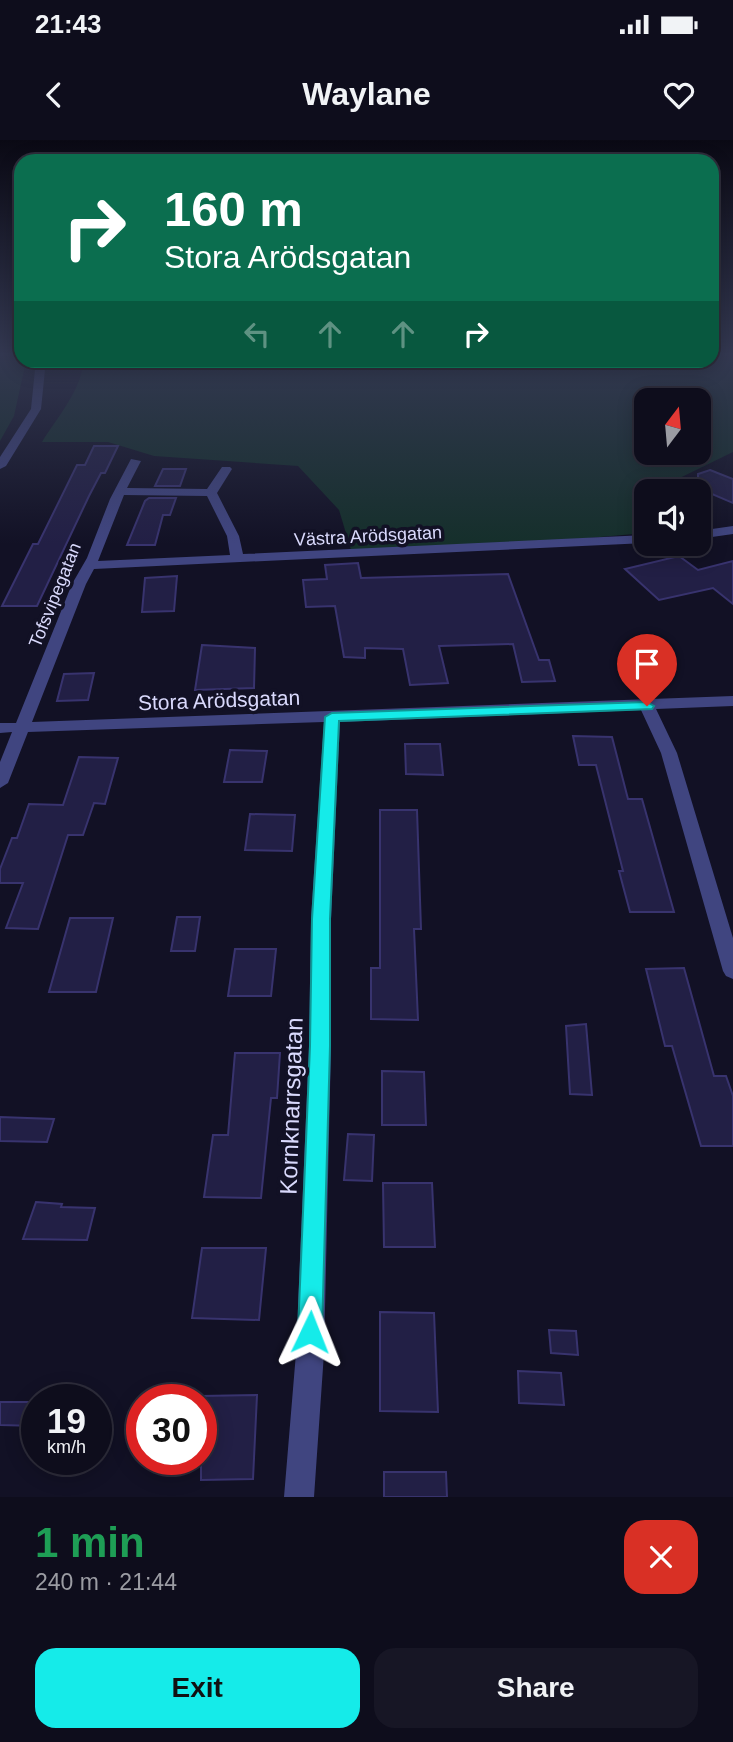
<!DOCTYPE html>
<meta charset="utf-8">
<style>
body{margin:0;font-family:Arial,sans-serif;background:#171625;color:#f1f3f6;height:100vh;display:flex;flex-direction:column;font-size:26px;white-space:nowrap}
*{box-sizing:border-box;margin:0}
p{font-size:23px;color:#9b9ca3}
.icon{flex:none;width:38px;height:38px;fill:none;stroke:currentColor;stroke-width:2;stroke-linecap:round;stroke-linejoin:round}
.map{position:relative;height:1357px;overflow:hidden}
.details{display:flex;flex-direction:column;background:#0e0d1c;flex:1}
.details>*{flex:none}
.guide{position:absolute;left:14px;top:14px;width:705px;height:214px;border-radius:21px;box-shadow:0 4px 18px #0003,0 0 0 2px #2e2d3b;background:#0b6e4f;color:#fff;overflow:hidden}
.needle{width:46px;rotate:16deg}
.tools{position:absolute;left:634px;top:248px;display:grid;gap:14px}
.tools a{display:grid;place-items:center;width:77px;height:77px;border-radius:14px;background:#0e0d1c;box-shadow:0 4px 18px #0003,0 0 0 2px #2e2d3b;font-size:35px}
.speed{position:absolute;left:21px;top:1244px;display:flex;gap:14px;font-size:35px;font-weight:700;text-align:center}
.speed>*{display:grid;place-content:center;width:91px;height:91px;border-radius:50%;background:#0e0d1c;box-shadow:0 4px 18px #0003,0 0 0 2px #2e2d3b;line-height:1}
.speed small{font-size:18px;font-weight:400}
.speed .limit{border:10px solid #d22;background:#fff;color:#111}
.pin{position:absolute;display:grid;place-items:center;width:60px;height:60px;color:#fff;margin:-72px -30px;border-radius:50% 50% 50% 0;rotate:-45deg;box-shadow:0 0 7px #0007}
.pin .icon{rotate:45deg}
.me{position:absolute;width:77px;margin:-38px;rotate:2deg;stroke-linejoin:round;filter:drop-shadow(0 0 5px #0008)}
.turn{display:flex;align-items:center;gap:24px;height:147px;padding:0 35px;font-size:32px}
.turn .icon{width:91px;height:91px;stroke-width:2.5}
.turn b{display:block;font-size:49px;line-height:60px}
.lanes{display:flex;align-items:center;height:66px;padding:0 35px;background:#0003;justify-content:center;gap:35px;direction:ltr}
.lanes .off{opacity:.35}
.round{display:grid;place-items:center;flex:none;width:74px;height:74px;border-radius:21px;background:#171625}
.summary{display:flex;align-items:center;justify-content:space-between;height:119px;padding:0 35px}
h1{font-size:42px;font-weight:700;line-height:52px;color:#1e9e55}
.primary-button{display:flex;gap:14px;margin-top:auto;padding:14px 35px}
.primary-button a{flex:1;height:80px;border-radius:21px;background:#15ebe9;color:#111;font-size:28px;font-weight:700;line-height:80px;text-align:center}
.primary-button a+a{background:#171625;color:#f1f3f6}
.status{display:flex;justify-content:space-between;align-items:center;height:49px;padding:0 35px;background:#0e0d1c;direction:ltr}
.status svg{height:19px;fill:currentColor}
header{display:flex;justify-content:space-between;align-items:center;height:91px;padding:0 35px;background:#0e0d1c;font-size:32px;font-weight:700}
.map>svg:first-child{display:block}
.green{fill:#152f2b;fill-rule:evenodd}
.building{fill:#221f45;stroke:#38336e;stroke-width:2}
.lines{fill:none;stroke-linecap:round;stroke-linejoin:round}
.minor{fill:#404580;fill-rule:evenodd}
.route{fill:#15ebe9;stroke:#0e9997;stroke-width:2}
.labels{text-anchor:middle;dominant-baseline:central;stroke-width:7;stroke-linejoin:round;paint-order:stroke}
.far-street-label{font-size:18px;fill:#d9d9fc;stroke:#121125}
.street-label{font-size:21px;fill:#d9d9fc;stroke:#121125}
.near-street-label{font-size:24px;fill:#d9d9fc;stroke:#121125}
</style>
<div class="status"><b>21:43</b><svg viewBox="0 0 49 12"><path d="M0 12V9h3v3zM5 12V6h3v6zM10 12V3h3v9zM15 12V0h3v12zM26 1h20v11H26zM47 4h2v5h-2z"/></svg></div>
<header><svg class="icon" aria-label="back" viewBox="0 0 24 24"><path d="M15 5l-7 7 7 7"/></svg>Waylane<svg class="icon" aria-label="heart" viewBox="0 0 24 24"><path d="M12 20l-8-8c-3-5 5-10 8-4 3-6 11-1 8 4z"/></svg></header>
<div class="map">
<svg width="733" height="1357" viewBox="0 0 733 1357">
<rect width="100%" height="100%" fill="#121125"/>
<g class="green">
<path d="M0 214H21V220L26 221 14 276 0 301Z"/>
<path d="M712 214H733V312L651 352H646V393L519 404 351 410 339 370 298 326 154 316 108 302H42C56 279 83 248 83 221L712 220ZM646 261H698V313H646Z"/>
</g>
<g class="building">
<path d="M94 306H118L105 333H101L89 356 37 466H2L33 404H38L77 325H85Z"/>
<path d="M163 329H186L180 346H155Z"/>
<path d="M710 330 733 339V363L698 348V334Z"/>
<path d="M149 358H176L170 375H163L155 405H127L145 361Z"/>
<path d="M679 416 698 430 733 421V464L713 448 659 460 625 429Z"/>
<path d="M358 423 361 438 508 434 539 520H549L555 541 522 542 513 504 439 506 448 543 410 545 403 509 365 508V518L344 517 335 466 306 467 303 440 327 439 325 425Z"/>
<path d="M177 436 174 471 142 472 145 438Z"/>
<path d="M202 505 255 508 254 548 195 550Z"/>
<path d="M94 533 88 560 57 561 64 534Z"/>
<path d="M573 596 612 597 628 659H642L674 772H630L619 731H623L596 625H579Z"/>
<path d="M405 604H440L443 635 406 634Z"/>
<path d="M230 610 267 611 262 642H224Z"/>
<path d="M79 617 118 618 105 664 94 663 83 695H68L38 789 6 788 23 743H0V729L12 698H17L29 664 63 665Z"/>
<path d="M380 670H417L421 789H414L418 880 371 879V828H380Z"/>
<path d="M250 674 295 675 292 711 245 710Z"/>
<path d="M177 777H200L195 811H171Z"/>
<path d="M70 778H113L96 852H49Z"/>
<path d="M235 809H276L271 856H228Z"/>
<path d="M684 828 714 936H726L733 956V1006H701L672 906H665L646 829Z"/>
<path d="M586 884 592 955 570 954 566 886Z"/>
<path d="M235 913H280L277 958H271L261 1058 204 1057 213 995H228Z"/>
<path d="M382 931 424 932 426 985H382Z"/>
<path d="M0 977 54 979 47 1002 0 1001Z"/>
<path d="M348 994 374 995 372 1041 344 1040Z"/>
<path d="M383 1043H432L435 1107H384Z"/>
<path d="M36 1062 62 1064 61 1067 95 1068 87 1100 23 1099Z"/>
<path d="M202 1108H266L259 1180 192 1178Z"/>
<path d="M380 1172 434 1173 438 1272 380 1271Z"/>
<path d="M549 1190 576 1191 578 1215 551 1213Z"/>
<path d="M518 1231 561 1233 564 1265 519 1263Z"/>
<path d="M257 1255 253 1339 201 1340V1256Z"/>
<path d="M0 1262H37V1286L0 1285Z"/>
<path d="M384 1332H446L447 1357H384Z"/>
</g>
<g class="lines">
<g class="minor">
<path d="M36 220H46L41 269 6 326 0 329V317L31 269Z"/>
<path d="M131 319 141 321 127 348 207 349 222 327H230L232 329 217 353 239 396 243 414 646 395V403L94 429 86 444 32 582 733 556V566L656 569 677 613 733 798V839L726 836 723 831 661 613 641 570 340 582 331 779V906L324 1213 314 1357H284L296 1213 309 906 311 779 324 582 28 592 8 643 0 648V622L12 592 0 593V583H16L72 444 87 418 110 359ZM124 355 207 356 227 396 230 415 98 421Z"/>
<path d="M733 386V394L698 399V391Z"/>
</g>
</g>
<linearGradient id="sky" x2="0" y2="1"><stop stop-color="#0a0914"/><stop offset="0.53" stop-color="#333851"/><stop offset="1" stop-color="#333851" stop-opacity="0"/></linearGradient>
<rect width="733" height="404" fill="url(#sky)"/>
<path class="route" d="M647 562 654 566 652 569 339 581 330 779V906L322 1192 319 1200 310 1204 302 1200 298 1192 310 906 312 779 325 577 332 573Z"/>
<g class="labels">
<g class="far-street-label">
<text transform="translate(368 396) rotate(-3)">Västra Arödsgatan</text>
<text transform="translate(55 455) rotate(-68)">Tofsvipegatan</text>
</g>
<g class="street-label">
<text transform="translate(219 560) rotate(-2)">Stora Arödsgatan</text>
</g>
<g class="near-street-label">
<text transform="translate(291 966) rotate(-88)">Kornknarrsgatan</text>
</g>
</g>
</svg>
<div class="tools">
<a><svg class="needle" viewBox="-14 -14 28 28"><path d="M0-13l5 13h-10z" fill="#e53935"/><path d="M0 13l5-13h-10z" fill="#9b9ca3"/></svg></a>
<a><svg class="icon" aria-label="sound" viewBox="0 0 24 24"><path d="M4 9h4l5-4v14l-5-4H4zM17 9q2 3 0 6"/></svg></a>
</div>
<div class="speed"><div>19<small>km/h</small></div><div class="limit">30</div></div>
<div class="pin" style="left:647px;top:566px;background:#d93025"><svg class="icon" aria-label="arrive" viewBox="0 0 24 24"><path d="M6 21V4h12l-3 4 3 4H6"/></svg></div>
<svg class="me" style="left:310px;top:1192px" viewBox="-20 -20 40 40"><path d="M0-17L14 15 0 8-14 15z" fill="#15ebe9" stroke="#fff" stroke-width="4"/></svg>
<div class="guide">
<div class="turn"><svg class="icon" aria-label="right" viewBox="0 0 24 24"><path d="M7 20v-9h11M14 6l5 5-5 5"/></svg><div><b>160 m</b>Stora Arödsgatan</div></div>
<div class="lanes"><svg class="icon off" aria-label="left" viewBox="0 0 24 24"><path d="M17 20v-9H6M10 6l-5 5 5 5"/></svg><svg class="icon off" aria-label="ahead" viewBox="0 0 24 24"><path d="M12 20V5M6 11l6-6 6 6"/></svg><svg class="icon off" aria-label="ahead" viewBox="0 0 24 24"><path d="M12 20V5M6 11l6-6 6 6"/></svg><svg class="icon" aria-label="right" viewBox="0 0 24 24"><path d="M7 20v-9h11M14 6l5 5-5 5"/></svg></div>
</div>
</div>
<section class="details">
<div class="summary"><div><h1>1 min</h1><p>240 m · 21:44</p></div><a class="round" style="background:#d93025;color:#fff"><svg class="icon" aria-label="close" viewBox="0 0 24 24"><path d="M6 6l12 12M18 6L6 18"/></svg></a></div>
<div class="primary-button"><a>Exit</a><a>Share</a></div>
</section>
